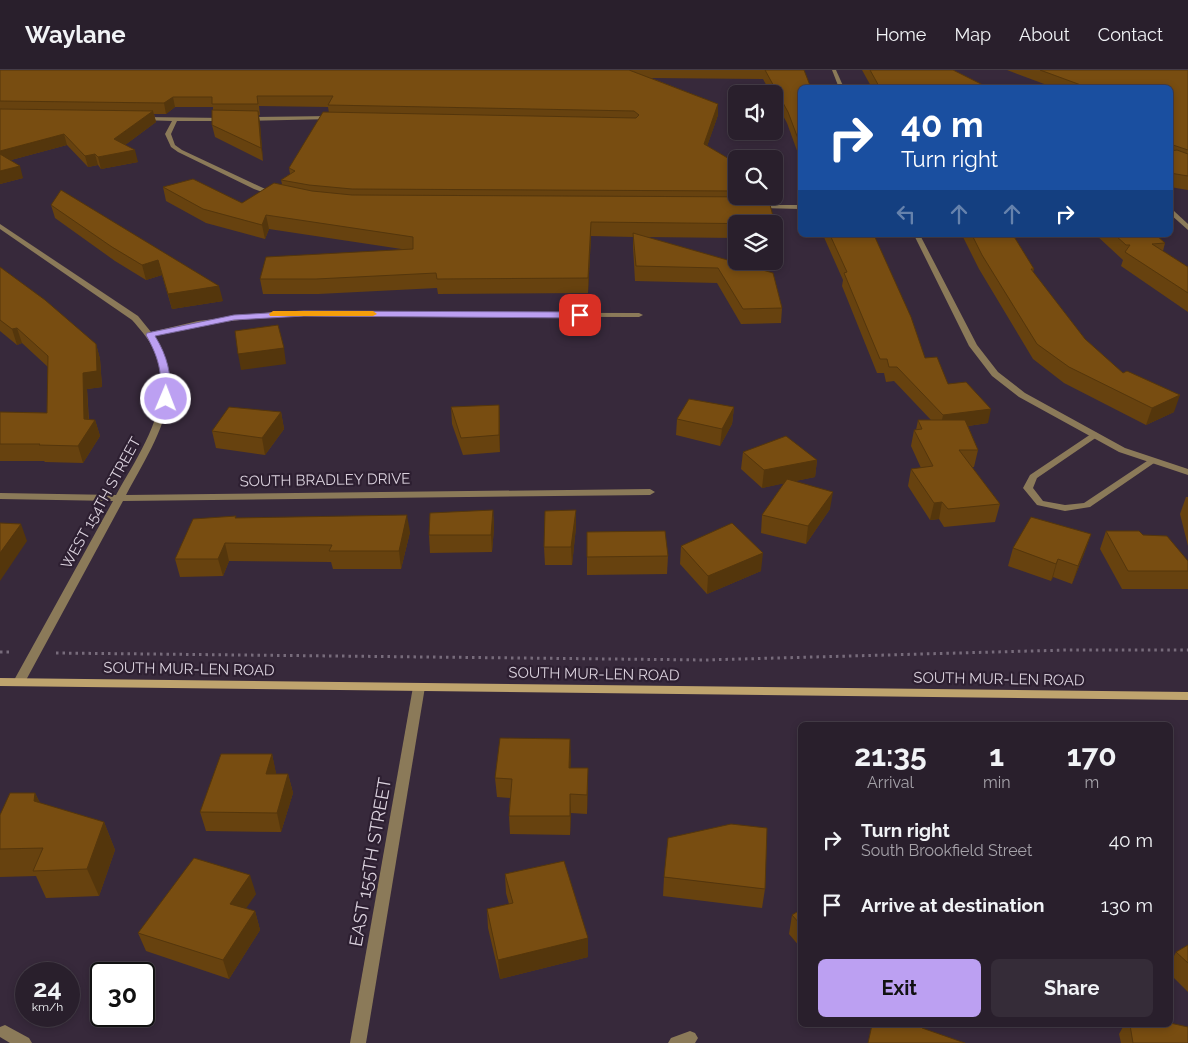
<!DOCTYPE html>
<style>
body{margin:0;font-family:Raleway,sans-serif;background:#352c38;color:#f1f3f6;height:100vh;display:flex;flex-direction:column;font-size:19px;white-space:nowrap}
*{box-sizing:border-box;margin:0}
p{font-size:16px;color:#a5a2a9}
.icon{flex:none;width:28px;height:28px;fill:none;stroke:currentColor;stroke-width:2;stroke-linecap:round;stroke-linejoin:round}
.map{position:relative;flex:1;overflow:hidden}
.side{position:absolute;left:798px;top:652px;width:375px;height:305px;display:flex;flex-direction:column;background:#291f2c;border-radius:8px;box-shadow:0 2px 8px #0003,0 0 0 1px #453d48}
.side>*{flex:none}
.banner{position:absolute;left:798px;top:15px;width:375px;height:152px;border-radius:8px;box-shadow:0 2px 8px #0003,0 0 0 1px #453d48;background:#1a4fa0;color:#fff;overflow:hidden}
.buttons{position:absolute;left:728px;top:15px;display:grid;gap:10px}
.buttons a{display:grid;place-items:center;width:55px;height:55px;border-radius:8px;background:#291f2c;box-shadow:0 2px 8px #0003,0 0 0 1px #453d48;font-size:25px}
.speed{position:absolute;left:15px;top:892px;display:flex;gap:10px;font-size:25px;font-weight:700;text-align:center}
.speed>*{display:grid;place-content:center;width:65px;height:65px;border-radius:50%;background:#291f2c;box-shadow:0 2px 8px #0003,0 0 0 1px #453d48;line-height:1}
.speed small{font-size:12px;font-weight:400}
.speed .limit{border:2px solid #111;border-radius:8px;background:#fff;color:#111}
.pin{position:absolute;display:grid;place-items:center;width:42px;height:42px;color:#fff;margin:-21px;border-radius:10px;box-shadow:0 2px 8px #0006}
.me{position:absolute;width:55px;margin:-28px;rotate:1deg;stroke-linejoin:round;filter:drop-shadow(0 0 4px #0008)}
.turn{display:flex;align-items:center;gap:18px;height:105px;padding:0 20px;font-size:22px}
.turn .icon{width:65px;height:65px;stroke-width:2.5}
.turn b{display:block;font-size:35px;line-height:42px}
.lanes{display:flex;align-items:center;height:48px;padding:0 20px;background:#0003;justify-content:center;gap:25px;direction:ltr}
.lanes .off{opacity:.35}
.eta{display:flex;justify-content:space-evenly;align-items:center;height:85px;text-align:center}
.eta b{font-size:30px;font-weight:700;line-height:35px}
.primary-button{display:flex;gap:10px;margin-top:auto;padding:10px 20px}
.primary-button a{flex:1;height:58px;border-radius:8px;background:#bca0f2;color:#111;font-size:20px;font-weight:700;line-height:58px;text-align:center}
.primary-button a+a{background:#352c38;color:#f1f3f6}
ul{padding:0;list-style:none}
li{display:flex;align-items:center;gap:15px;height:65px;padding:0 20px}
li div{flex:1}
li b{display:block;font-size:19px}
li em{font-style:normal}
header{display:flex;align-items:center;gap:30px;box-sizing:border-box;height:70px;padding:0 25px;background:#291f2c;border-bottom:1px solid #453d48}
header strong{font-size:24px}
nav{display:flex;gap:28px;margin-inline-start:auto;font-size:18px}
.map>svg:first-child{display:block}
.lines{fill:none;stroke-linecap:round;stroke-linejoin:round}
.path{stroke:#776b7b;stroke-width:3;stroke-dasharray:2.5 4;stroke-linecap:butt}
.service{fill:#8b7a59;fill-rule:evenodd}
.minor{fill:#8b7a59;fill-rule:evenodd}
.tertiary{fill:#8b7a59;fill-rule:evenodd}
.secondary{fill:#bfa46e;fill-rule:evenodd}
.wall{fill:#67420f}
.shaded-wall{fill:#54360c}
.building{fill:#784d11;stroke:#54360c}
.route{fill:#bca0f2;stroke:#7a689d}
.slow{fill:#f59e0b}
.labels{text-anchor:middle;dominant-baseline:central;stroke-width:4.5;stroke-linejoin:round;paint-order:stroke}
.street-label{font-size:15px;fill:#dbd2de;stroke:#2d1f31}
.near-street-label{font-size:18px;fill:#dbd2de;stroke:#2d1f31}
</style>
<header>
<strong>Waylane</strong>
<nav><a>Home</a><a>Map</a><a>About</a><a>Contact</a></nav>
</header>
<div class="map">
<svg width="1188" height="973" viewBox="0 0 1188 973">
<rect width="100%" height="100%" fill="#37293b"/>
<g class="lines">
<g class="path">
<path d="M0 582H13"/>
<path d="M56 583 705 590 1067 580H1188"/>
</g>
<path class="service" d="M1094 362 1097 363 1098 365 1097 367 1037 408 1033 418 1043 431 1065 435 1084 433 1150 389 1153 388 1157 391 1090 437 1065 441 1037 435 1023 418 1030 405Z"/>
<g class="minor">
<path d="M832 0H836L844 18H839Z"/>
<path d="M331 46 334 48 333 49 246 51 243 49 246 47Z"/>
<path d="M143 47 226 48 227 49 224 51H177L171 64 175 75 182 80 276 124 273 126 254 119 178 82 171 77 165 64 172 51 141 50V48Z"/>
<path d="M759 135H800V139L757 138 756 137Z"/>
<path d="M1170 141H1174L1188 154V160L1170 144Z"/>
<path d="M0 154 138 246 151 262 198 251 273 242 639 243 643 245 639 247 273 246 198 255 153 266C190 325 154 372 126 425L650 419 655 422 650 425 123 431 25 612 23 615H15L13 612 113 431 0 429V423L116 425C140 382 179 328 153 278 147 267 140 259 132 250L0 159Z"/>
<path d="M914 165H920L977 275 998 302 1025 323 1125 378 1188 399V405L1119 382 1019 327 992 306 969 276Z"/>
<path d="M5 955 29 968 32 973H10L0 967V957Z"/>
<path d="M690 961 695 963 698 968 695 973H668L671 968Z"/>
</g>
<path class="tertiary" d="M419 613 423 614 425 617 366 973H350L413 617 415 614Z"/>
<path class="secondary" d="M0 608 1188 622V630L0 616Z"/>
</g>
<g class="wall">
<path d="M0 0H804L800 18V89L787 53 774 29V24H771L763 9 651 8 718 34V45L707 76 736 93V126H766L775 154 774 168V154H736V168L646 167 773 203 782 238 781 253 741 254 717 213 635 211 633 177V167L591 166 588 223 438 224 437 218 318 224H263L260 209 408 180 269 159 265 169 206 153 166 131 163 117 242 133 282 114 281 110 290 104 289 98 329 43 328 37 259 36 260 45H259L263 91 215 67 212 55 213 40V37H175L166 44H154L156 52 125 75 138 92 101 99 98 95 88 97 67 75 11 90 23 108 0 114Z"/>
<path d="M862 0H953L989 18H872Z"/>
<path d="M1007 0H1188V120L1170 117V18H1055Z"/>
<path d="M51 135 223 231 172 239 162 205 146 210 115 191 55 148Z"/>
<path d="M823 165H874L925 288 948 314 988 353 968 356 978 380 974 397H972L1000 434 995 452 944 457 939 449 930 450 908 416 911 399 921 398 911 376 914 360H916L918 350H931L894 311 886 312 884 303H877L842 216 843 210Z"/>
<path d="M962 165H1013L1034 199 1033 202 1085 269 1123 303 1174 342 1146 355 1064 313 1033 289 979 199Z"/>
<path d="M1096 165H1156L1165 173 1163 181 1188 197V242L1121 196 1123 190Z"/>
<path d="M0 197 96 274 100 289 102 317 87 319 89 350H95L100 366 83 393 45 392 44 391H0V342L47 343 48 297 22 273 17 275 0 261Z"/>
<path d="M499 335 500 382 463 385 452 354 451 337Z"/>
<path d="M734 337 732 354 720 376 676 365 677 349Z"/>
<path d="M281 342 284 359 265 385 216 378 212 361Z"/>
<path d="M743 382 817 390 815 407 795 411 830 439 806 474 761 463 762 445 784 413 762 418 741 399Z"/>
<path d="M1186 427H1188V476L1180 444Z"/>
<path d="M493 440 494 458 492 482 430 483 429 465Z"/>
<path d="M576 440V457L572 495H545L544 477Z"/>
<path d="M237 448 410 462 401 499H333L331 492 229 491 223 506 180 507 175 489Z"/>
<path d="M1106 461 1143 465 1188 491V519H1122L1100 479Z"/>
<path d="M587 462 668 486 667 504 587 505Z"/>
<path d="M1091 464 1085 481 1072 514 1053 507 1051 511 1008 496 1013 478Z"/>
<path d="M681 476 761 501 707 524 680 494Z"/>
<path d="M570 669V698H588L587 744 571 743 570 765 510 764 509 746 510 728 497 727 495 708Z"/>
<path d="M272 684 276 704H288L293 723 281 762 206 761 200 742Z"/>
<path d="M35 723 40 733 104 752 115 780 99 826 46 828 36 806 0 807V745Z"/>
<path d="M505 804 588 887 500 909 488 858 487 839 509 834 506 823Z"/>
<path d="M664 807 765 819 762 838 663 826Z"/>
<path d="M256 824 245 838 255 841 260 860 229 909 146 881 138 863Z"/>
<path d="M800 840V877L789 864 792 845Z"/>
<path d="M1188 875V922L1170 904V894L1176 882Z"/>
<path d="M1124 955H1170L1188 973H1121L1119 964Z"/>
</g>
<g class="shaded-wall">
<path d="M173 27 175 37 166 44 164 33Z"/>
<path d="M718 34V45L704 85V74Z"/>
<path d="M153 41 156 52 117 81 114 69Z"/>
<path d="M258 41 260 53 263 91 261 78Z"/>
<path d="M64 64 67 75 0 93V81Z"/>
<path d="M135 80 138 92 101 99 98 87Z"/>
<path d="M95 84 98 95 88 97 85 86Z"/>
<path d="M20 96 23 108 0 114V101Z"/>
<path d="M266 145 269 159 265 169 262 155Z"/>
<path d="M591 152V166L588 223V208Z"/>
<path d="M158 190 162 205 146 210 142 195Z"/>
<path d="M219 216 223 231 172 239 168 224Z"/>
<path d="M17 258 22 273 17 275 12 259Z"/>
<path d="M96 274 100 289 102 317 87 319 89 359 95 350 100 366 83 393 78 376 84 349 83 303Z"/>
<path d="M284 278 286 294 241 300 238 284Z"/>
<path d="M1180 325 1174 342 1146 355 1152 338Z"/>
<path d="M499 335 500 352V382L499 365Z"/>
<path d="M734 337 732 354 720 376 722 359Z"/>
<path d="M991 339 988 353 940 360 943 345Z"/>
<path d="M281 342 284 359 265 385 262 368Z"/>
<path d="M817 390 815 407 762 418 764 400Z"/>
<path d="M833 422 830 439 806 474 808 456Z"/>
<path d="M942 432 939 449 930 450 934 433Z"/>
<path d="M493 440 494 458 492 482 491 465Z"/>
<path d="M576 440V457L572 495 571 477Z"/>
<path d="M407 445 410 462 401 499 399 481Z"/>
<path d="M21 454 27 471 0 511V483Z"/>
<path d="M1091 464 1085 481 1072 514 1078 496Z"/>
<path d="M225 473 229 491 223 506 218 489Z"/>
<path d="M763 483 761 501 707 524 708 506Z"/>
<path d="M1058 489 1053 507 1051 511 1056 494Z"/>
<path d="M570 669 571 688 570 717 569 698Z"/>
<path d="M272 684 276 703 270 722 266 704Z"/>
<path d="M588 698V717L587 744V725Z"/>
<path d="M288 704 293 723 281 762 277 743Z"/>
<path d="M35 723 48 750 34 731Z"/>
<path d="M570 724 571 743 570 765Z"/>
<path d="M104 752 115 780 99 826 87 799Z"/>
<path d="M250 805 256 824 236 853 230 834Z"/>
<path d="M255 841 260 860 229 909 223 890Z"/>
<path d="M588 868V887L500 909 498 890Z"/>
</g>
<g class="building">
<path d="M0 0H629L718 34 704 74 736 93V121L352 119 309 115 281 110 295 101 289 98 323 42 636 48 639 45 634 41 328 35 333 26H257L258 34H212V27H173L164 33 0 31Z"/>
<path d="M765 0H804L811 18H800V74L788 42Z"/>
<path d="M870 0H953L989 18H880Z"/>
<path d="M1040 0H1188V80L1170 74V18H1089Z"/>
<path d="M0 39 153 41 114 69 135 80 98 87 95 84 85 86 64 64 0 81Z"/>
<path d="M212 40 258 41 261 78 212 55Z"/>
<path d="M1177 80 1188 84V106L1170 103V81Z"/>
<path d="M0 84 20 96 0 101Z"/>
<path d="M193 109 242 133 274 113 312 121 352 125 768 127 775 154 591 152 588 208 437 209 436 203 316 209H260L266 187 413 179V167L266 145 262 155 203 139 163 117Z"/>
<path d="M61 120 219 216 168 224 158 190 142 195 112 177 51 135Z"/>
<path d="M633 163 773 203 782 238 743 239 718 198 636 196Z"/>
<path d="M830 165H874L911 247 925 288 937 287 948 314 966 312 991 339 943 345 897 297H889L887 289H880L844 203 847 202Z"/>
<path d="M972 165H1013L1034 199H1031L1085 269 1123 303 1127 301 1180 325 1152 338 1069 297 1037 274 982 185Z"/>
<path d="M1115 165H1156L1165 173 1152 174 1188 197V223L1125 182 1130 175H1126Z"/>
<path d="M0 197 45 230 96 274 97 301 83 303 84 349 95 350 78 376 39 375 40 374H0V342L47 343 48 286 17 258 12 259 0 250Z"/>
<path d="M278 255 284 278 238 284 235 261Z"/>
<path d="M689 329 734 337 722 359 677 349Z"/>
<path d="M499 335V365L461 368 451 337Z"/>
<path d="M229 337 281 342 262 368 212 361Z"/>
<path d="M918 350H965L978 380H959L1000 434 948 439 942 432 934 433 911 399 933 396 914 360 922 359Z"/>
<path d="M786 366 817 390 764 400 743 382Z"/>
<path d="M787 409 833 422 808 456 762 445Z"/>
<path d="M493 440 491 465H429L430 443Z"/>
<path d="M576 440 571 477H544L545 441Z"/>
<path d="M407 445 399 481H329L332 475 225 473 218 489H175L193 449 236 446 235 448Z"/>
<path d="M1031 447 1091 464 1078 496 1058 489 1056 494 1013 478Z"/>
<path d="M0 453 21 454 0 483Z"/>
<path d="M732 453 763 483 708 506 681 476Z"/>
<path d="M665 461 668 486 587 487V462Z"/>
<path d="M1106 461H1139L1143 465 1167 466 1188 491V501H1128Z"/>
<path d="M500 668 570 669 569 698H588L587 725 570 724V746H509L512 709 495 708Z"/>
<path d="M221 684H272L266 704H288L277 743 200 742Z"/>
<path d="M10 723H35L34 731 104 752 87 799 33 801 43 778 0 779V745Z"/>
<path d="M731 754 767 758 765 819 664 807 668 768Z"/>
<path d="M194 788 250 805 230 834 255 841 223 890 138 863Z"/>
<path d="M564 791 588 868 498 890 487 839 513 833 505 804Z"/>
<path d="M800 840V854L792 845Z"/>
<path d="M1188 875V893L1176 882Z"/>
<path d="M1170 953 1188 957V973H1133L1130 955H1170Z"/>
<path d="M872 955H923L922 958 965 973H868Z"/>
</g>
<path class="route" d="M304 241 580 242 584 245 580 248 304 246 234 250 155 266C168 287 171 304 171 329L166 332 161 329C162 302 159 288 146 265L147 263 234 245Z"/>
<path class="slow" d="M273 241H373L377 244 373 246H270L269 244Z"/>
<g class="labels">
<g class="street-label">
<text transform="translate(325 410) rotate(-1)">SOUTH BRADLEY DRIVE</text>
<text transform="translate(101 433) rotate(-61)">WEST 154TH STREET</text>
<text transform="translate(189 599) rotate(1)">SOUTH MUR-LEN ROAD</text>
<text transform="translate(594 604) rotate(1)">SOUTH MUR-LEN ROAD</text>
<text transform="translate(999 609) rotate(1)">SOUTH MUR-LEN ROAD</text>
</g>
<g class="near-street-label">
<text transform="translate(370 792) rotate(-80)">EAST 155TH STREET</text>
</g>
</g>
</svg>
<div class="buttons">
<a><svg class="icon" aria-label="sound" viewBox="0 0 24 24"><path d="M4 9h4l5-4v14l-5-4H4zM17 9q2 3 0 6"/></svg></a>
<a><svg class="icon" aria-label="search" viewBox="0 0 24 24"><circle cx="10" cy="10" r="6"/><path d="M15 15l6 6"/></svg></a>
<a><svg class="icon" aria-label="layers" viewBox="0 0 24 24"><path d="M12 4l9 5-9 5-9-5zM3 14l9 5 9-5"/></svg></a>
</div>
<div class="speed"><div>24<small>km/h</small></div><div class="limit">30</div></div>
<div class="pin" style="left:580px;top:245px;background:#d93025"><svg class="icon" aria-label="arrive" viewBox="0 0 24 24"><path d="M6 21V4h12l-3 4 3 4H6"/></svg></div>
<svg class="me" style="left:166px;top:329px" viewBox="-20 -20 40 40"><circle r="17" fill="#bca0f2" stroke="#fff" stroke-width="3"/><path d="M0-11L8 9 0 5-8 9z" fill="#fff"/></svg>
<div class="banner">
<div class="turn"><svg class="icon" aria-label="right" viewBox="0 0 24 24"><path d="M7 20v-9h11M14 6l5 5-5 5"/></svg><div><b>40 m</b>Turn right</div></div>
<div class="lanes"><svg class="icon off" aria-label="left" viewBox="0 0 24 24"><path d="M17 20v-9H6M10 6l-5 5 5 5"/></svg><svg class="icon off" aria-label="ahead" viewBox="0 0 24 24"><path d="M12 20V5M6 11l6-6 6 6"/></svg><svg class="icon off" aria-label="ahead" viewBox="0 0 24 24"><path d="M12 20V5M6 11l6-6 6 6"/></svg><svg class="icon" aria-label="right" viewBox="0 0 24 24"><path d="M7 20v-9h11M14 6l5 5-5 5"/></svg></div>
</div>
<section class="side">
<div class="eta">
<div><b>21:35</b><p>Arrival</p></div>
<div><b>1</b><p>min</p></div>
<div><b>170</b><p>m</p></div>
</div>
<ul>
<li><svg class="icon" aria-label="right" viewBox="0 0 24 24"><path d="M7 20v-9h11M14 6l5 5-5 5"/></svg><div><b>Turn right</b><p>South Brookfield Street</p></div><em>40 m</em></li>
<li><svg class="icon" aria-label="arrive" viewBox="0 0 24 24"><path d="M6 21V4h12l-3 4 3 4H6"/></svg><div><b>Arrive at destination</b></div><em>130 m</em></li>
</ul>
<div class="primary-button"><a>Exit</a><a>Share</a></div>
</section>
</div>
